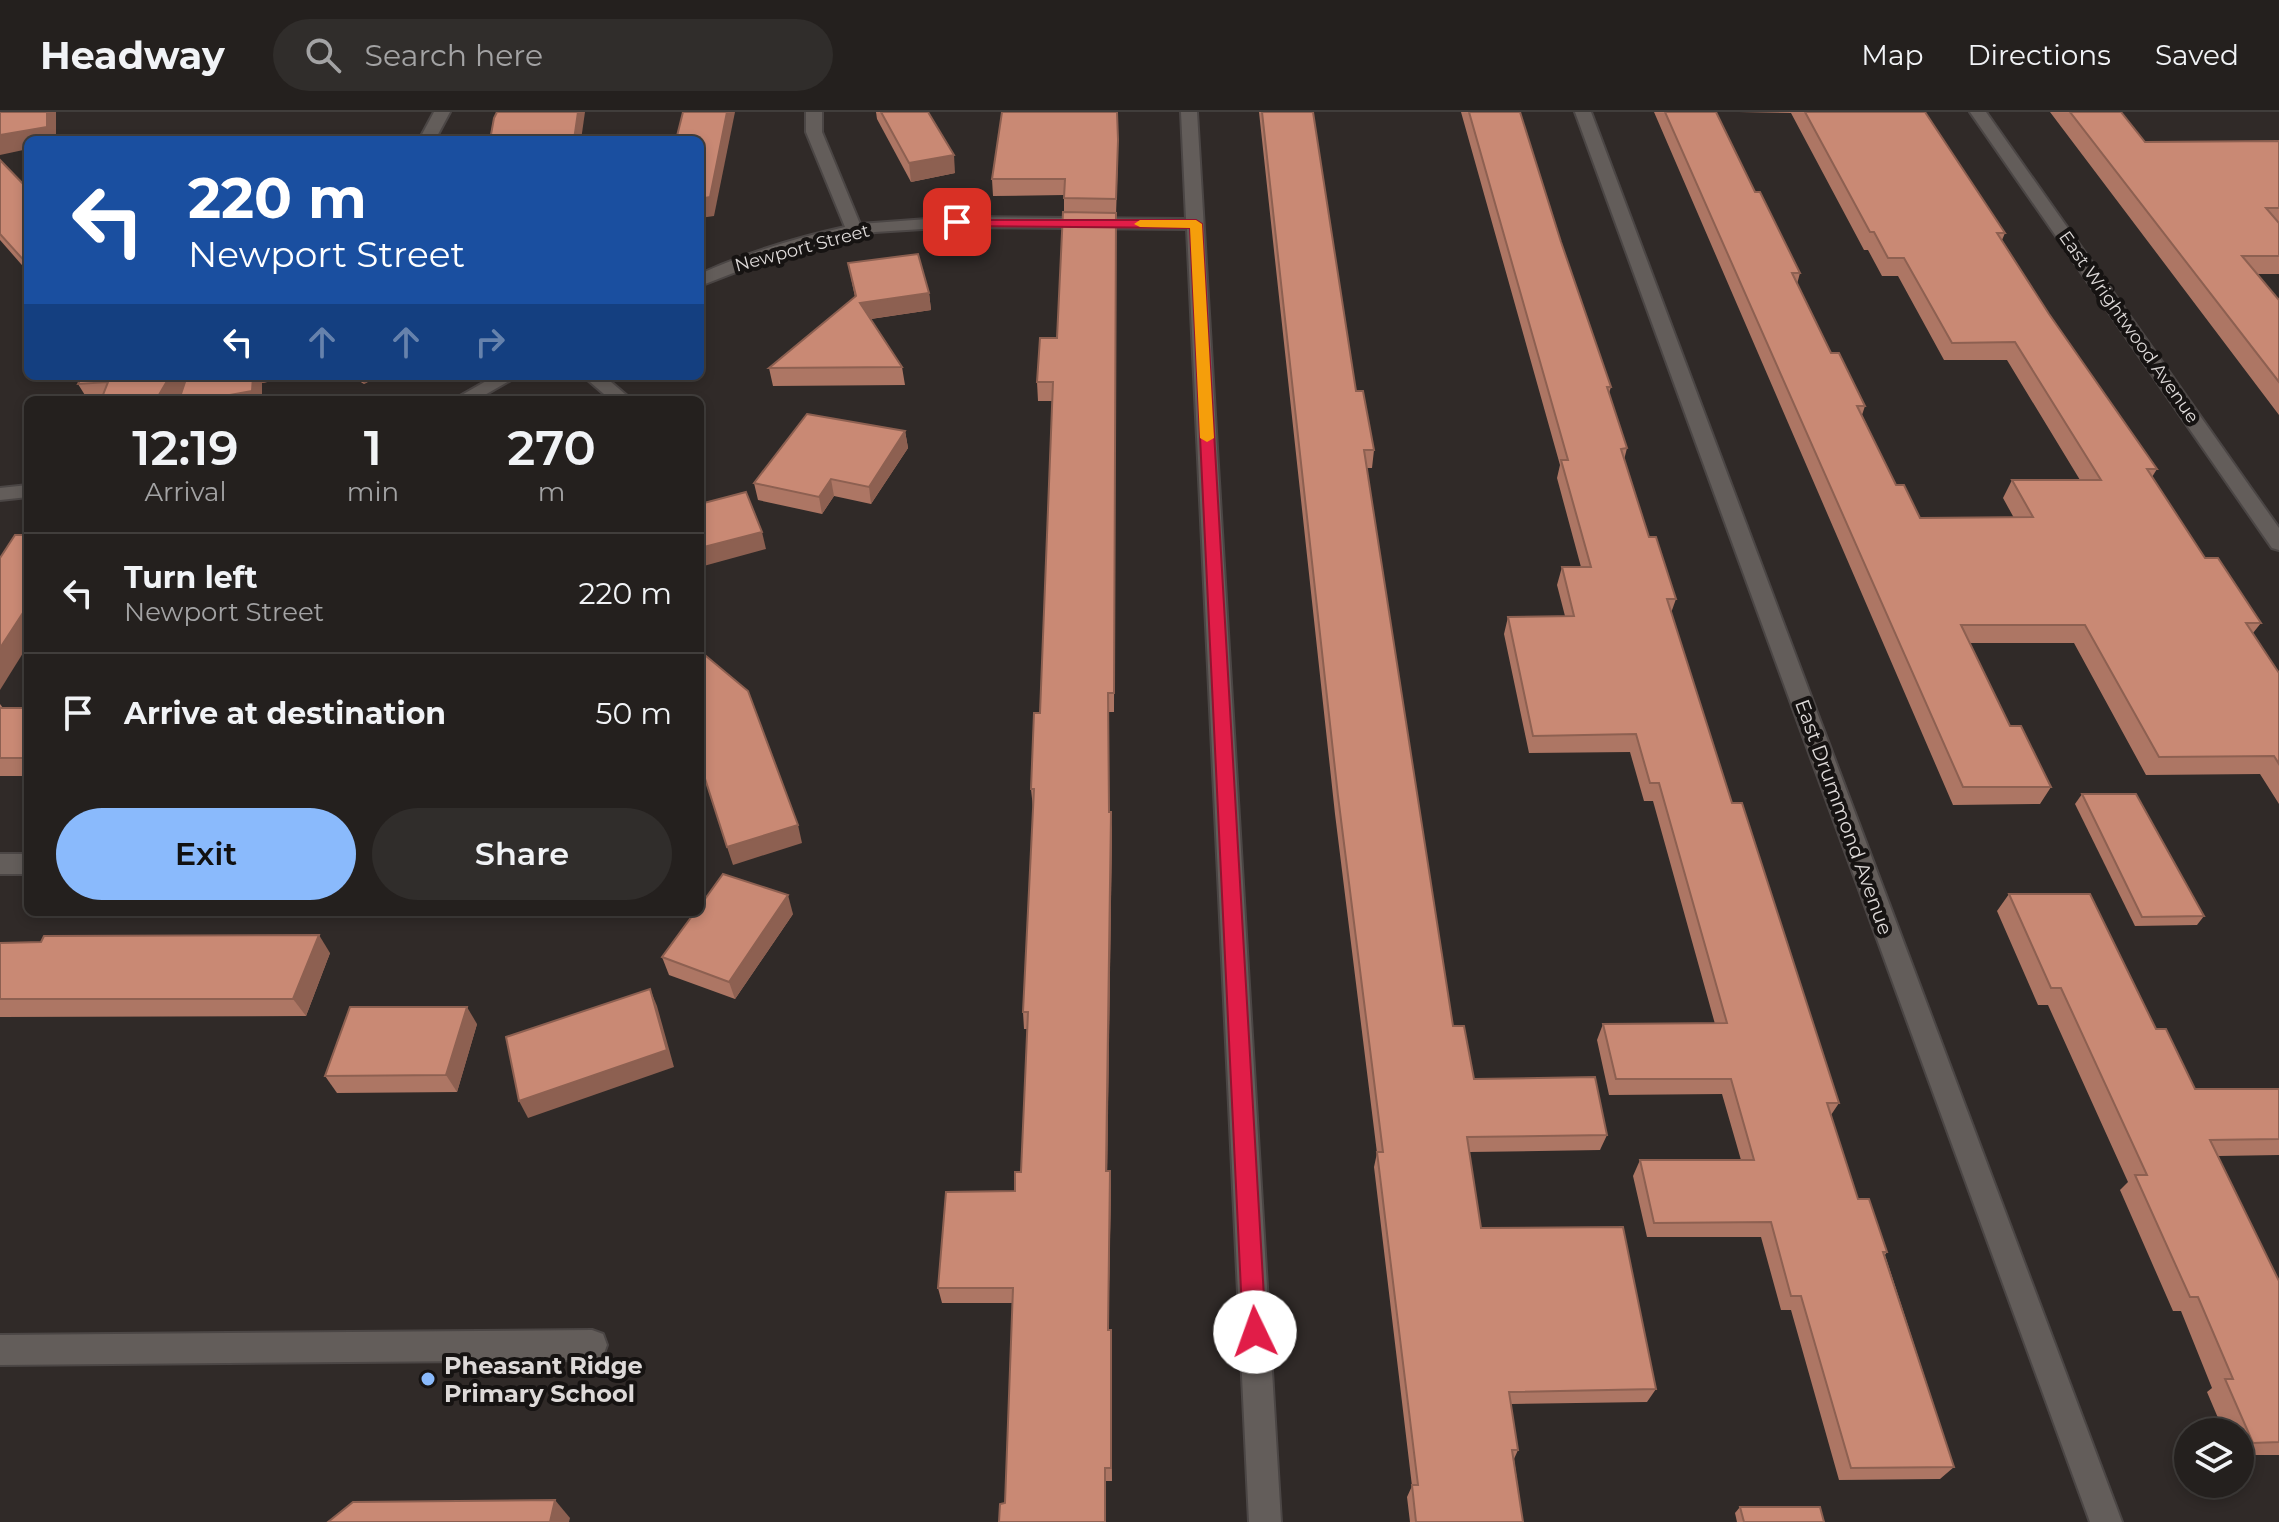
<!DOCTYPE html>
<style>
body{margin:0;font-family:Montserrat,sans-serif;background:#302d2b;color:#f1f3f6;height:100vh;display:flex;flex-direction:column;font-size:30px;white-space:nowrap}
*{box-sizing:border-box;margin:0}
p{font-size:26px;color:#a3a3a4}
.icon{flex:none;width:44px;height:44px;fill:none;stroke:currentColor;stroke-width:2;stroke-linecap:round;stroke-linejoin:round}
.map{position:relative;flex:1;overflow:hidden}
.side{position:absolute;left:24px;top:284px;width:680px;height:520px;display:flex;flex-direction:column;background:#24201e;border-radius:12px;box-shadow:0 4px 12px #0003,0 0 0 2px #413e3c}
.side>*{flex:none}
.hud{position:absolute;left:24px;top:24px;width:680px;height:244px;border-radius:12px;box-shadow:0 4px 12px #0003,0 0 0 2px #413e3c;background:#1a4fa0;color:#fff;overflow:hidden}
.tools{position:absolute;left:2174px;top:1306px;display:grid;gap:16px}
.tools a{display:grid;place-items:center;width:80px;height:80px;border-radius:50%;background:#24201e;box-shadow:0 4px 12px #0003,0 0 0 2px #413e3c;font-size:40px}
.pin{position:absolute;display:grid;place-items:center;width:68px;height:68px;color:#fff;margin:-34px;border-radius:16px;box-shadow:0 4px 12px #0006}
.me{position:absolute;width:88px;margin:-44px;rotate:357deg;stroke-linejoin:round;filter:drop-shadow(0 0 6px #0008)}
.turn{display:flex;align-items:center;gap:28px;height:168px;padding:0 32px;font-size:36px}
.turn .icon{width:104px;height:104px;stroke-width:2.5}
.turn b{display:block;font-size:56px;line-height:68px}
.lanes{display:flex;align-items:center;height:76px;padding:0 32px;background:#0003;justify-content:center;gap:40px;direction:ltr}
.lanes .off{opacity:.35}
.eta{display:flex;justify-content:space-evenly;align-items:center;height:136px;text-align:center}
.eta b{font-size:48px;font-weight:600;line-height:56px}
.primary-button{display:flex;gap:16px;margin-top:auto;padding:16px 32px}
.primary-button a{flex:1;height:92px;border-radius:48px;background:#8abafc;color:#111;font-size:32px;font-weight:600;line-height:92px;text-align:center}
.primary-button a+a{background:#302d2b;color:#f1f3f6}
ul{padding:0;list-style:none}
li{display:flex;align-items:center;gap:24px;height:120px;padding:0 32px;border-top:2px solid #413e3c}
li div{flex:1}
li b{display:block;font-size:30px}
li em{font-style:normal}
header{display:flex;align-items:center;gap:48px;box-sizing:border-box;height:112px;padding:0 40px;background:#24201e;border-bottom:2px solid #413e3c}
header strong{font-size:38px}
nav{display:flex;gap:44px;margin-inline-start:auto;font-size:28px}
.search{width:560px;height:72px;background:#302d2b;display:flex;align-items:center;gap:20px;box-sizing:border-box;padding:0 28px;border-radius:44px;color:#a3a3a4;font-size:30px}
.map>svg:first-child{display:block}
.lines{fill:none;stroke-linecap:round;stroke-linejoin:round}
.minor-casing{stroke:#4b4645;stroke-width:4}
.minor{fill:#635d5a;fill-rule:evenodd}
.wall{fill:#ad7664}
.shaded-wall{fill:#8d6051}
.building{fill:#c98974;stroke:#8d6051;stroke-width:2}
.route{fill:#e11d48;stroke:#92132f;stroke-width:2}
.slow{fill:#f59e0b}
.poi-dot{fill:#8abafc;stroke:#161312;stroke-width:3}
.labels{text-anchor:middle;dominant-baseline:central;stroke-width:8;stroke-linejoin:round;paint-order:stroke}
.far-street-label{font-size:18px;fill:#ddd9d8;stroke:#161312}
.street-label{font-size:20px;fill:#ddd9d8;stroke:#161312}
.near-poi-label{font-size:24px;font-weight:bold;fill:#ddd9d8;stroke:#161312;text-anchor:start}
</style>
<header>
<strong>Headway</strong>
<div class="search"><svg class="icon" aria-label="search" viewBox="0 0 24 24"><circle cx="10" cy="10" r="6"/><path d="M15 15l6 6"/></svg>Search here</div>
<nav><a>Map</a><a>Directions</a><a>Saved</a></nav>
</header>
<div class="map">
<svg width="2279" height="1410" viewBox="0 0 2279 1410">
<rect width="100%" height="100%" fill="#302a28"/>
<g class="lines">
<g class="minor-casing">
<g id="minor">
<path d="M434 0H450L435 28H419Z"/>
<path d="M806 0H822V20L860 112 954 105 1186 107 1181 0H1197L1281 1410H1249L1187 117 954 115 875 120 782 142 700 174V162C746 141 795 126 845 115L806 20Z"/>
<path d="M1575 0H1591L2122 1410H2090Z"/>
<path d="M1970 0H1986L2279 416V438L2272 436Z"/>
<path d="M495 264H518L476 288H453Z"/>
<path d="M583 264H604L632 288H611Z"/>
<path d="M28 373V385L0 388V376Z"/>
<rect x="0" y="742" width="28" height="20"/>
<path d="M592 1218 603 1222 607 1233 603 1244 592 1248 0 1253V1223Z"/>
</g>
</g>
<use href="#minor" class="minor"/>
</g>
<g class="wall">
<path d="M876 0H928L955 61 911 70 877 7Z"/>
<path d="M1259 0H1313L1356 279 1374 338 1372 356H1367L1453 914 1474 967 1607 1023 1600 1038 1469 1040 1481 1116 1656 1277 1647 1290 1511 1292 1518 1338 1514 1347 1523 1410H1410L1407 1385 1412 1374 1374 1055 1377 1041 1335 702Z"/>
<path d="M1461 0H1520L1561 130 1611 275 1609 281 1627 336 1624 348 1649 425 1676 487 1671 501 1732 691 1839 991 1831 1003 1858 1087 1887 1140 1885 1143 1954 1355 1940 1367 1839 1368 1791 1198H1781L1761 1125H1647L1633 1064 1640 1048H1741L1722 982 1609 983 1597 928 1603 912H1715L1653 689H1644L1630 640 1529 641 1504 522 1508 505 1565 504 1557 473 1562 455H1581L1557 366 1560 353Z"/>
<path d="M1654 0H1716L1755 80 1800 161 1797 172 1831 241 1865 294 1862 303 1896 373 1920 406H2014L2003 386 2012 368H2080L2007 248H1944L1898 164H1882L1868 138H1864L1791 1 1739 0H1925L2005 121 2002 128 2049 202 2157 357 2152 365 2205 446 2261 511 2253 521 2279 561V692L2260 662 2146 663 2074 531H1970L2010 614 2051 675 2040 692 1953 693Z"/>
<path d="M2050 0H2121L2145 30 2279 29V162H2257L2279 188V303Z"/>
<path d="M1118 44 1116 103 1114 600H1109V700L1112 719 1107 1059H1110L1111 1076 1108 1218 1111 1232 1112 1369H1105L1005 1391 1013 1191H942L938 1176 1015 1079 1021 1060 1027 917H1024L1023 900 1033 696 1031 677 1040 601 1052 289H1038L1037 270 1057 226 1064 101V83L993 84 992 67Z"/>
<path d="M0 48 28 77V160L0 128Z"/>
<path d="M848 151 929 181 931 198 871 207 902 255 905 273 773 274 769 256 855 185Z"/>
<path d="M82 264H293V265L262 271 181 281 177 288H88L78 272Z"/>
<path d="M351 264H379L364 272Z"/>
<path d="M905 319 908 336 871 392 834 384 822 402 758 388 754 371Z"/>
<path d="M0 592 3 596H28V664H0Z"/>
<path d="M2082 682 2204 804 2197 813 2135 814 2075 692Z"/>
<path d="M2009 782 2156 917 2195 977H2279V1043L2218 1044 2279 1169V1343H2240V1320H2224L2207 1280 2212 1276 2181 1199H2173L2120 1078 2128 1070 2048 893H2038L1997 799Z"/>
<path d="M793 802 735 887 669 863 662 845Z"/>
<path d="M0 831 330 841 306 904 0 905Z"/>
<path d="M477 912 457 980 337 981 325 964Z"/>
<path d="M1740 1395 1824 1410H1737L1735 1401Z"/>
</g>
<g class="shaded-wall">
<path d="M47 0H56V28H28V37L0 43V23Z"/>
<path d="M578 0H585L581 28H574Z"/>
<path d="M727 0H735L714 104 700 106V87Z"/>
<path d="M954 43 955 61 911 70 909 51Z"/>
<path d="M929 181 931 198 863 208 860 191Z"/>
<path d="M170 264H191L177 288H156Z"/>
<path d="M253 264H293V265L262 271V288H202Z"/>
<path d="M361 264H379L364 272Z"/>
<path d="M905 319 908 336 871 392 869 375Z"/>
<path d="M831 367 834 384 822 402 819 385Z"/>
<path d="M762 420 766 437 700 455V436Z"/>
<path d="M28 493V533L0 578V536Z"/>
<path d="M1111 700 1112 719 1107 1076 1106 1059Z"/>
<path d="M798 713 802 731 733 753 727 735Z"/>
<path d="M788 783 793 802 735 887 729 870Z"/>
<path d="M319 823 330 841 306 904 293 887Z"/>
<path d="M650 877 657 894 674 955 528 1006 519 989Z"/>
<path d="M467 895 477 912 457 980 446 963Z"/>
<path d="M1110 1059 1111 1076 1108 1232V1218Z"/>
<path d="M555 1388 570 1406 569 1410H550Z"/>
</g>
<g class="building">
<path d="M0 0H47V15L0 23Z"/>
<path d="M497 0H578L574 28H490L494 6Z"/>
<path d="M683 0H727L710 85 700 87V28H676Z"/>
<path d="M881 0H928L954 43 909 51Z"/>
<path d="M1002 0H1117L1118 28 1116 87 1064 86 1065 67H992Z"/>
<path d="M1262 0H1313L1356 279H1363L1374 338H1364L1453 914H1464L1474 967 1595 965 1607 1023 1467 1025 1481 1116 1623 1115 1656 1277 1509 1280 1518 1338H1512L1523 1410H1416L1412 1373H1418L1377 1040H1383L1338 684Z"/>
<path d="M1469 0H1520L1561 130 1611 275H1607L1627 336 1621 337 1649 425H1656L1676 487H1667L1732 691H1742L1839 991H1827L1858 1087H1869L1887 1140H1883L1954 1355 1851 1356 1801 1184H1791L1771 1110 1654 1111 1640 1048H1754L1731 967H1616L1603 912 1727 911 1659 671H1650L1636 622 1533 624 1508 505 1574 504 1562 455H1591L1561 348H1568Z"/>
<path d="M1665 0H1716L1755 80H1760L1800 161H1792L1831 241H1839L1865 294H1857L1896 373H1904L1920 406 2033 405 2012 368H2101L2015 230 1952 231 1904 146H1888L1874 120H1870L1805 0H1925L2005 121H1997L2049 202 2157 357H2147L2205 446H2218L2261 511H2246L2279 561V652L2274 644 2159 645 2085 513H1961L2010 614H2021L2051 675H1963Z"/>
<path d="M2070 0H2121L2145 30 2279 29V96H2266L2279 111V144H2242L2279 188V270Z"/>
<path d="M0 48 28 77V153L0 122Z"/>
<path d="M1063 100 1116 101 1114 581H1108L1109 700H1111L1106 1059H1110L1108 1218H1111V1356H1105V1410H999L1000 1392 1005 1391 1013 1176H938L946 1080 1015 1079V1060H1021L1028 900H1023L1034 677H1031L1034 601H1040L1053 270H1037L1040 226H1057Z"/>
<path d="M918 142 929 181 860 191 902 255 769 256 856 184 848 151Z"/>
<path d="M82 264H170L156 288H101L108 270 78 272Z"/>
<path d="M187 264H253L252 279 202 288H179Z"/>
<path d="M807 302 905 319 869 375 831 367 819 385 754 371Z"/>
<path d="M746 380 762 420 700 436V392Z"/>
<path d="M15 423H28V493L0 536V446Z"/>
<path d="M700 539 748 579 798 713 727 735 700 651Z"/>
<rect x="0" y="596" width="28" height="50"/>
<path d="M2082 682H2136L2204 804 2142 805Z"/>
<path d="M723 762 788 783 729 870 662 845 695 800H700V794Z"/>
<path d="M2009 782H2090L2156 917H2166L2195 977H2279V1027L2210 1028 2279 1169V1330L2253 1331 2225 1267H2233L2198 1185H2190L2135 1063H2147L2061 876H2051Z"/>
<path d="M319 823 293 887H0V831L41 830 44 824Z"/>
<path d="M650 877 667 938 519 989 506 925Z"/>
<path d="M350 895H467L446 963 325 964Z"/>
<path d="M555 1388 550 1410H328L353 1390Z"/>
<path d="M1740 1395H1820L1824 1410H1744Z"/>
</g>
<path class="route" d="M953 108H1196L1202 112 1266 1220 1263 1228 1255 1231 1247 1228 1243 1220 1190 116 957 114 951 110Z"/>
<path class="slow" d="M1196 108 1202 112 1214 326 1207 330 1200 326 1190 116 1140 115 1134 112 1140 108Z"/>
<circle class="poi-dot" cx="428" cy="1267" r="8"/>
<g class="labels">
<g class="far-street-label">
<text transform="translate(802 136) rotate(-15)">Newport Street</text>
<text transform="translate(2129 215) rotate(55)">East Wrightwood Avenue</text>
</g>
<g class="street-label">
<text transform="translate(1844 705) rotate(70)">East Drummond Avenue</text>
</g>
<g class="near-poi-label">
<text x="444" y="1253">Pheasant Ridge<tspan x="444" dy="28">Primary School</tspan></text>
</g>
</g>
</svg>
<div class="tools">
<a><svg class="icon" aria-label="layers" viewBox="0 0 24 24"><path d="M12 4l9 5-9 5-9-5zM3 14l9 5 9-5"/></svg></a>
</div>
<div class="pin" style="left:957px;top:110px;background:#d93025"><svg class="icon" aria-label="arrive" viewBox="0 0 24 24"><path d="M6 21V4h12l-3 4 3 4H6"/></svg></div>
<svg class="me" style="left:1255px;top:1220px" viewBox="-20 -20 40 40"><circle r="19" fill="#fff"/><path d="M0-13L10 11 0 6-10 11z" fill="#e11d48"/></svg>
<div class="hud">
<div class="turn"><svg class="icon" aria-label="left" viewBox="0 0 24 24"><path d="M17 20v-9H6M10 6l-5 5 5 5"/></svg><div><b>220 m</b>Newport Street</div></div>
<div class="lanes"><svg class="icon" aria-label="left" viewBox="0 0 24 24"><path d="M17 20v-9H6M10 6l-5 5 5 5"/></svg><svg class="icon off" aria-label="ahead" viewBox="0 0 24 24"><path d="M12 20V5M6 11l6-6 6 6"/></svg><svg class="icon off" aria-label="ahead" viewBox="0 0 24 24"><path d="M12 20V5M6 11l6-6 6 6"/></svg><svg class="icon off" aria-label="right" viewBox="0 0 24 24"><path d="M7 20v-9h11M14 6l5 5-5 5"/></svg></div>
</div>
<section class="side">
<div class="eta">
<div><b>12:19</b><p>Arrival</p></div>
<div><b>1</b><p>min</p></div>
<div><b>270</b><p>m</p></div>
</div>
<ul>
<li><svg class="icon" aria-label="left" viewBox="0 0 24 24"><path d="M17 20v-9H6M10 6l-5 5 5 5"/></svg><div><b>Turn left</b><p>Newport Street</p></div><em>220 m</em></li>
<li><svg class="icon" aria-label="arrive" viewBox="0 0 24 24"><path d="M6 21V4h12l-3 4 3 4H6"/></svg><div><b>Arrive at destination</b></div><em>50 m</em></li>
</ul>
<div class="primary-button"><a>Exit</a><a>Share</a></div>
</section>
</div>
